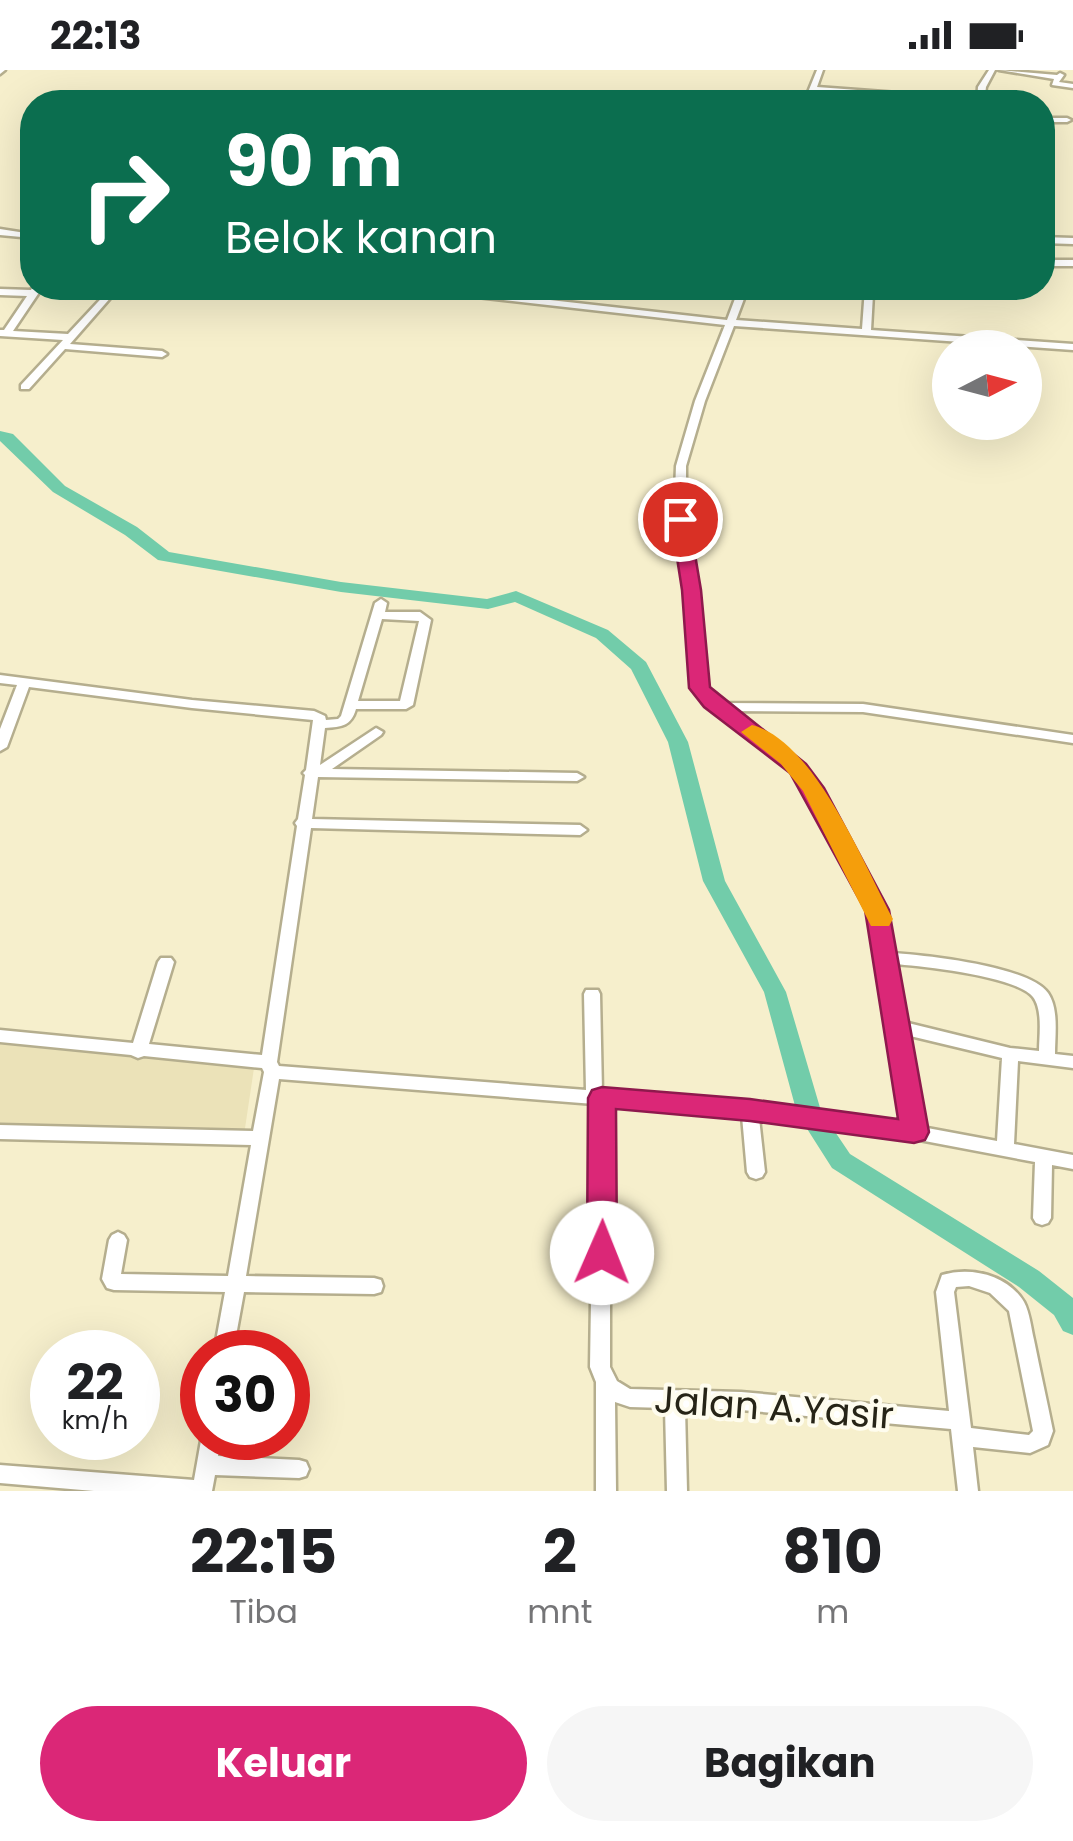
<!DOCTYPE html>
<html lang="id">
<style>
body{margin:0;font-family:Poppins,sans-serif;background:#f6f6f6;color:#202124;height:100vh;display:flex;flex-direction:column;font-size:38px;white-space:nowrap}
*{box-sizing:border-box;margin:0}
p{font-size:32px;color:#757577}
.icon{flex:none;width:55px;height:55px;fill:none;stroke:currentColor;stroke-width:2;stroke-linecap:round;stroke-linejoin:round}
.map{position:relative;height:1421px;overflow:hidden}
.sheet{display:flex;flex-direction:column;background:#fff;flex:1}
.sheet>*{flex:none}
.top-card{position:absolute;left:20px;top:20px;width:1035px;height:210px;border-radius:40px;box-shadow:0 10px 40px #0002;background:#0b6e4f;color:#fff;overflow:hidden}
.needle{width:65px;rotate:84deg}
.fabs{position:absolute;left:932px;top:260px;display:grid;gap:20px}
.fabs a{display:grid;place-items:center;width:110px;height:110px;border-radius:50%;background:#fff;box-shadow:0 10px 40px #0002;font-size:50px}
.speed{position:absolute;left:30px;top:1260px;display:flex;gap:20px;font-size:50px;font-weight:700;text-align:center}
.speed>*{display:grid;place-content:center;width:130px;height:130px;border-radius:50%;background:#fff;box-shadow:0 10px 40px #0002;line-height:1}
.speed small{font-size:25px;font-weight:400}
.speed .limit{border:15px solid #d22;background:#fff;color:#111}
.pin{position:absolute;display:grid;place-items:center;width:85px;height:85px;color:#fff;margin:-42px;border:5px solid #fff;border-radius:50%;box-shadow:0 2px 10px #0007}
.me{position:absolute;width:110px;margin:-55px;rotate:1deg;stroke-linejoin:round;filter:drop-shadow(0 0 8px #0008)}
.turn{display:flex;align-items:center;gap:35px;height:210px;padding:0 40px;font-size:45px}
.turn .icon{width:130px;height:130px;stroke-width:2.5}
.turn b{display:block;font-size:70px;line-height:85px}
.eta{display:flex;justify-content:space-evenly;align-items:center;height:170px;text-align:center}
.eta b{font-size:60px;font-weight:700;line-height:70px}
.button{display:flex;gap:20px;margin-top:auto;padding:20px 40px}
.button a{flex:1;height:115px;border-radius:60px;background:#db2777;color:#fff;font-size:40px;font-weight:700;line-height:115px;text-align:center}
.button a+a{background:#f6f6f6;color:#202124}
.status{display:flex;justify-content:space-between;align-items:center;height:70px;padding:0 50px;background:#fff;direction:ltr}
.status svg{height:28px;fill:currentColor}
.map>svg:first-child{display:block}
.built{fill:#ebe2b8}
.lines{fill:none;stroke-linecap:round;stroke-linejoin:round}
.river{fill:#72ccaa;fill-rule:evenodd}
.minor-casing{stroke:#b5ae8e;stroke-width:5}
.minor{fill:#fff;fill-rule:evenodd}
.route{fill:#db2777;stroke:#8e194d;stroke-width:2.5}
.slow{fill:#f59e0b}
.labels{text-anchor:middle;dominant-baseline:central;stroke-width:8;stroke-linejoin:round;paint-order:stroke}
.near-street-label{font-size:38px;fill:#262417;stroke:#fefcee}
</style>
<div class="status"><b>22:13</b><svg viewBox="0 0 49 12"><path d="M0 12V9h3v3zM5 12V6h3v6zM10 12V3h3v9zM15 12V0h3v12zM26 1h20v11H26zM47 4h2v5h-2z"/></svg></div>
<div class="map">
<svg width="1073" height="1421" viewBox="0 0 1073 1421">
<rect width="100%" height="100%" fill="#f6efcc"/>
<path class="built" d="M0 974 254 998 244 1065 0 1056Z"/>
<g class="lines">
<path class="river" d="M0 361 13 364 65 416 137 457 169 482 341 512 487 529 516 521 608 560 646 592 688 672 725 811 786 922 821 1041 850 1084 1039 1201 1073 1228V1265L1063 1261 1054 1245 1019 1217 832 1098 797 1043 764 922 703 811 668 672 631 599 596 568 515 532 488 539 341 522 158 490 125 465 53 422 0 371Z"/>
<g class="minor-casing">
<g id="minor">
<path d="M0 0H5L0 4Z"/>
<path d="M817 0H823L817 17 898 23 907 26V32H900V29L897 27 815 21 810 32H804Z"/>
<path d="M989 0H995L986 17 984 32H977L978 17Z"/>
<path d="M999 0 1057 5 1060 3 1064 5 1059 12 1073 14V18L1052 15 1054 9Z"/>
<path d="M1042 48H1067L1071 50 1067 52H1042Z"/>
<path d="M0 159 32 164V168L0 165Z"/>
<path d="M1042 167 1073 168V174L1042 173Z"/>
<rect x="1042" y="190" width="31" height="6"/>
<path d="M32 218H42L13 261 68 264 111 218H119L70 274 162 281 167 284 162 287 65 279 29 319H21V315L63 270 0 266V260H4L27 226 0 225V219L31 220Z"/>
<path d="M419 218H444L727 250 739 218H748L736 250 862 259 865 218 984 220 1001 218 985 226 873 224 871 260 1073 274V280L734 256 705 331 686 396V449L698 520 703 612 721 633 863 634 1073 665V673L863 642 731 641 803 696 818 715 884 840 892 883C925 885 1029 896 1048 923 1059 939 1055 965 1055 984L1073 986V998L1018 991 1014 1074 1073 1085V1099L1052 1095 1051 1148 1048 1153 1042 1155 1036 1153 1033 1148 1035 1092 914 1069 759 1048 765 1102 762 1107 756 1109 750 1107 747 1102 742 1046 610 1035V1297L617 1311 630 1319 741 1322 949 1341 936 1222 942 1205C971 1196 1008 1205 1024 1232 1030 1243 1031 1258 1034 1270 1040 1300 1047 1331 1053 1361L1048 1375 1030 1383 973 1377 978 1421H958L951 1359 741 1340 685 1338 687 1421H667L665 1338 630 1337 615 1332 616 1421H596V1312L590 1297 594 1034 279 1009 246 1206 374 1208 381 1210 383 1216 381 1222 374 1224 244 1222 233 1282H214L225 1222 114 1220 107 1218 102 1209 109 1170 112 1165 118 1162 124 1165 127 1170 121 1204 228 1206 251 1075 0 1069V1055L253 1061 264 1002 262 998 144 986 138 988 131 985 0 972V960L133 973 158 892 161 888H171L174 892 149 974 262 985 297 756 295 753 298 749 305 705 303 703 306 700 313 650 192 638 29 617 7 677 0 681V659L17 615 0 613V605L192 630 314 641 325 646 326 650 338 649 341 646 375 533 381 529 387 533 385 542H420L431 550 413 635 406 639H356C351 656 342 657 325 658L320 695 376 658 383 662 381 665 332 699 577 703 584 707 577 711 318 707 312 749 580 755 587 760 580 765 311 758 277 992 279 996 586 1020 584 924 586 920H598L600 924 602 1022 750 1033 904 1054 870 840 807 720 793 702 706 635 691 612 686 520 674 449 676 396 695 331 725 255 424 221ZM382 549 419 551 400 631H358ZM894 894C922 896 1016 906 1033 927 1043 940 1039 966 1039 981L1010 978 904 952ZM906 965 1002 988 997 1071 922 1057ZM969 1216 990 1223 1009 1241 1033 1361 1029 1365 971 1358 954 1222 956 1217Z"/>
<path d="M202 1365V1368H221L218 1386 299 1390 306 1392 309 1399 306 1406 299 1408 215 1405 212 1421H94L0 1413V1395L194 1410Z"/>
</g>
</g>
<use href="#minor" class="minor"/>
</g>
<path class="route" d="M680 443 689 449 701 520 710 617 806 694 824 718 889 840 929 1062 925 1070 914 1073 750 1051 616 1039 617 1183 612 1192 602 1196 591 1192 587 1183 588 1028 592 1020 602 1017 750 1029 898 1049 865 840 790 703 704 637 689 618 682 520 671 449Z"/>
<path class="slow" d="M752 655C815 671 864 795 893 849L889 856H871L803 721 781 694 741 662Z"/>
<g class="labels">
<g class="near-street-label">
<text transform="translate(774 1337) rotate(4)">Jalan A.Yasir</text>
</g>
</g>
</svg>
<div class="fabs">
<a><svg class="needle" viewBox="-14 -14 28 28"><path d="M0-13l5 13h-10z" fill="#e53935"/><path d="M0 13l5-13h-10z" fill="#757577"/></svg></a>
</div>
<div class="speed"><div>22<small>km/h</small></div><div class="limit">30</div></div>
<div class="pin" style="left:680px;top:449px;background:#d93025"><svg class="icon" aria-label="arrive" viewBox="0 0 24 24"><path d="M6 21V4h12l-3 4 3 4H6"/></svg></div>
<svg class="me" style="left:602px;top:1183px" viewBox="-20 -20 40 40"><circle r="19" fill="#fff"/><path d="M0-13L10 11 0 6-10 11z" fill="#db2777"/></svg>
<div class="top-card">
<div class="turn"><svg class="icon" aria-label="right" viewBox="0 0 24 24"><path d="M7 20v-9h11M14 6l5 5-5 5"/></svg><div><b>90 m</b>Belok kanan</div></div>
</div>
</div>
<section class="sheet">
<div class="eta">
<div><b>22:15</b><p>Tiba</p></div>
<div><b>2</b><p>mnt</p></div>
<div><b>810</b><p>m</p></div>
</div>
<div class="button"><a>Keluar</a><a>Bagikan</a></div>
</section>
